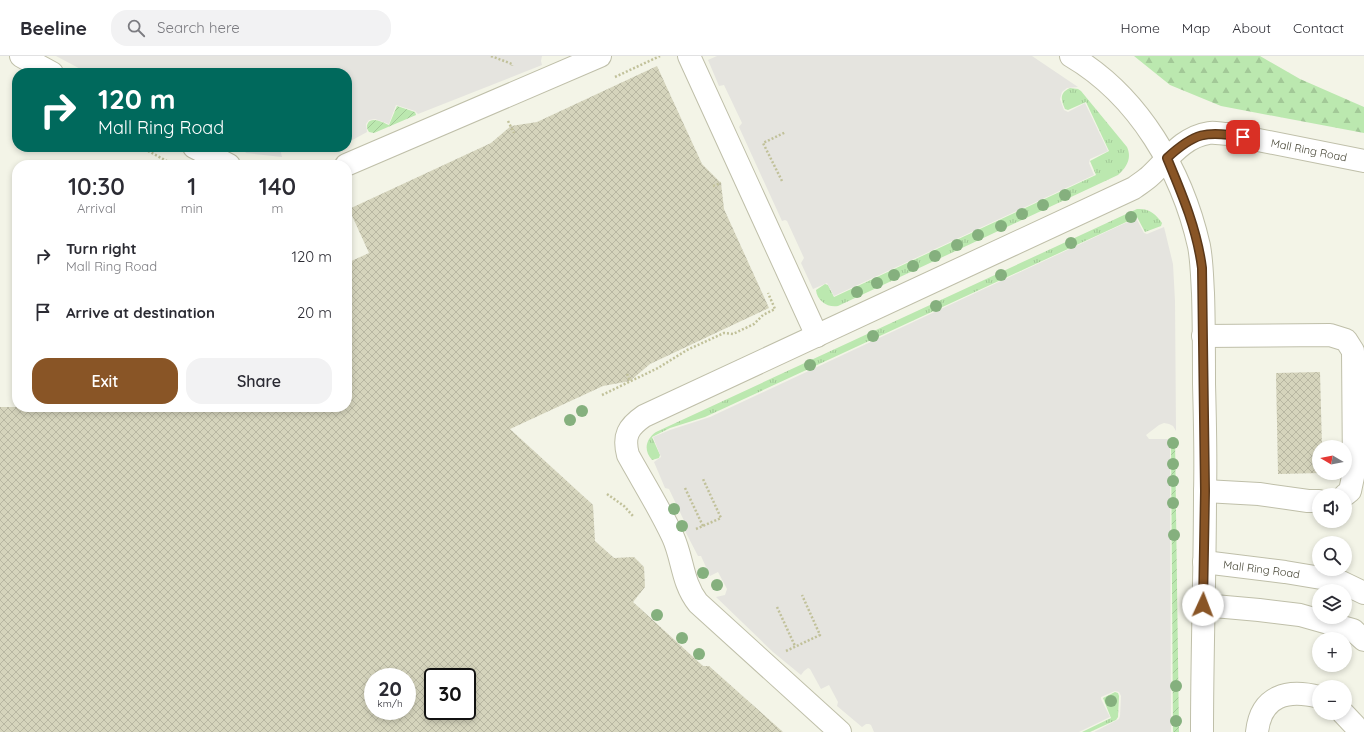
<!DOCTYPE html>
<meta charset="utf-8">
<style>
body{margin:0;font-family:Quicksand,sans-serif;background:#f2f2f3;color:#2b2b33;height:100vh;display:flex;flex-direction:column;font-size:15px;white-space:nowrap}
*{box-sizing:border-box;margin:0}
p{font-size:13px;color:#7c7c81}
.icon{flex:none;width:22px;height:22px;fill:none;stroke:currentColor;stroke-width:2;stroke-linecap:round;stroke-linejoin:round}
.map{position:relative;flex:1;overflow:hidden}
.panel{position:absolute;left:12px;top:104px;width:340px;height:252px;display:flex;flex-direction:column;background:#fff;border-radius:16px;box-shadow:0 2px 6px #0003}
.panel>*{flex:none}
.hud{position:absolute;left:12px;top:12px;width:340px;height:84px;border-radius:16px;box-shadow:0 2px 6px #0003;background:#00695c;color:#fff;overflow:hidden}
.needle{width:26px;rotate:280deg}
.tools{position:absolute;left:1312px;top:384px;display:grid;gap:8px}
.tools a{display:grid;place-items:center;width:40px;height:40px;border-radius:50%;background:#fff;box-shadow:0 2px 6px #0003;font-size:20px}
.speed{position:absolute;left:364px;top:612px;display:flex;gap:8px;font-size:20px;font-weight:700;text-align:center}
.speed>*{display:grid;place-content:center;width:52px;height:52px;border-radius:50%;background:#fff;box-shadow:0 2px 6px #0003;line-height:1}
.speed small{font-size:10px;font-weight:400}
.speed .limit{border:2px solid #111;border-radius:6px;background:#fff;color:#111}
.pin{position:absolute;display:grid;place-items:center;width:34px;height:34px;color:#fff;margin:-17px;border-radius:8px;box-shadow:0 2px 6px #0006}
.me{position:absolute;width:44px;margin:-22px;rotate:2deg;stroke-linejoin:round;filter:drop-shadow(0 0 3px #0008)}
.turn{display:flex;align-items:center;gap:14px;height:84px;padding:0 20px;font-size:18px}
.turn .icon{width:52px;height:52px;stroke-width:2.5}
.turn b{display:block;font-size:28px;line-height:34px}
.eta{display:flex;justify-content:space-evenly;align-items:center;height:68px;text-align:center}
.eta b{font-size:24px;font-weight:600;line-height:28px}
.primary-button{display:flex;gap:8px;margin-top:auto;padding:8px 20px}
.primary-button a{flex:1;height:46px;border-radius:16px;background:#895526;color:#fff;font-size:16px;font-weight:600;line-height:46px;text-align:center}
.primary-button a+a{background:#f2f2f3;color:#2b2b33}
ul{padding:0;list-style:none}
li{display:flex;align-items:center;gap:12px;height:56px;padding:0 20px}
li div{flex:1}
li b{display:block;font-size:15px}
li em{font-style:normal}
header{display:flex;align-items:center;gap:24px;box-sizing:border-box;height:56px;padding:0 20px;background:#fff;border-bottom:1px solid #e1e1e2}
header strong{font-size:19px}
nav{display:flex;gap:22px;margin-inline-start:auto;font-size:14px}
.search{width:280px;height:36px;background:#f2f2f3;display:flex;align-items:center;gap:10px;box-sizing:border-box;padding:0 14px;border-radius:16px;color:#7c7c81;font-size:15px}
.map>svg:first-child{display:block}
.grass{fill:url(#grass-tufts)}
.forest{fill:url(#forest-firs)}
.garden{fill:url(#garden-furrows)}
.parking{fill:#e5e4df}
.building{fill:url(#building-cross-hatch);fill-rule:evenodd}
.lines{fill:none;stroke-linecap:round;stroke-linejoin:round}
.minor-casing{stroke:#bfbfa9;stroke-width:24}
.path{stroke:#c1c19a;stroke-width:2.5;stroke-dasharray:2 2;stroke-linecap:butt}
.minor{stroke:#fff;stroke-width:22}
.tree{fill:#85b07e}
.route-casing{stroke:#593719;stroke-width:10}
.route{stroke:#895526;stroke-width:7}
.labels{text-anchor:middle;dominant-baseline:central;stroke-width:3.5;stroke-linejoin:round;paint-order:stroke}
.street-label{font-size:11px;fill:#474636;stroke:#fff}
</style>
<header>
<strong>Beeline</strong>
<div class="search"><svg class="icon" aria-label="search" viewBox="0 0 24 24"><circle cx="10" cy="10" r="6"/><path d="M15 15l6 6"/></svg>Search here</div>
<nav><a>Home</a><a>Map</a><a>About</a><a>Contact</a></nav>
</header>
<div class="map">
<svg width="1364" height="676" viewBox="0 0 1364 676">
<defs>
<pattern id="grass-tufts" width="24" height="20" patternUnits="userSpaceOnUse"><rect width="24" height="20" fill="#bbe8af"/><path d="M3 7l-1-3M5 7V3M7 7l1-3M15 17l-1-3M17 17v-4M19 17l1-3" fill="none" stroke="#a2c897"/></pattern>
<pattern id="forest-firs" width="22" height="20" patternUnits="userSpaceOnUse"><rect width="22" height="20" fill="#bbe8af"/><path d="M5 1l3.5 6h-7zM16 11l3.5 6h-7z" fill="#a2c897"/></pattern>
<pattern id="garden-furrows" width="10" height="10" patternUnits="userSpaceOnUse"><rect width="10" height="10" fill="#bbe8af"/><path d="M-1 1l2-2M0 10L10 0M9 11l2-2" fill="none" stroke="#a2c897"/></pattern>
<pattern id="building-cross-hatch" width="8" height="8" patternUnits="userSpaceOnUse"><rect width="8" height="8" fill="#d5d4bc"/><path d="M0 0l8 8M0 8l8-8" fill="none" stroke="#b8b7a2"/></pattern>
</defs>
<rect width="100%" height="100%" fill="#f3f4e7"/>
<g class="grass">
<path d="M1070 32 1078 33 1081 35 1127 91C1132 102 1127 111 1118 119L838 250C828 252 817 245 816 234L825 228 828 229 834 241 1096 119 1090 105 1109 95 1086 46 1068 54 1065 53C1061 44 1059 37 1070 32Z"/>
<path d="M1137 153C1149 152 1156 158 1162 167L1161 170 1145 176 1137 161 705 361 670 372 652 381 660 399 659 402 652 404C643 394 646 383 656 376Z"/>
<path d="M1115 636 1118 637 1119 640 1118 661 1116 664 1090 676H1082L1111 662 1103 642Z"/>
</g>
<path class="forest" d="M1134 0H1260L1300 23 1364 51V77L1221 50 1170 29Z"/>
<g class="garden">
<path d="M397 50 415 56 416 59 374 77 369 76C367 73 366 70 368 67 372 60 384 67 389 69Z"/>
<path d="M1171 381H1175L1179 676H1173Z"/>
</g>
<g class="parking">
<path d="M56 0H542L541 5 542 9 418 58 415 55 396 49 389 68 375 63 369 64 366 68 367 76 347 87V17H88Z"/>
<path d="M717 0H1032L1078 31 1067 32 1062 36 1060 43 1064 54 1068 56 1085 47 1108 95 1090 103 1089 107 1094 119 834 240 827 227 813 233 801 207 804 202 787 165 785 164 782 165 739 71 742 67 724 29 719 30 708 4Z"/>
<path d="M236 91H282L281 97 282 101 246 97 244 94Z"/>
<path d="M1136 162 1144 177 1147 178 1164 171 1173 208 1175 245 1176 375 1173 370 1169 368 1164 367 1159 369 1146 379 1149 383H1170L1171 676H1094L1119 663 1120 660 1121 640 1119 636 1115 635 1101 641V643L1110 661 1079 676H874L871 669 869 668H866L862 671 837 650 838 646 829 629 821 633 810 613 808 612 804 615 801 619 773 596 716 541 725 539 727 533 718 516 710 520 701 500H698L685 475 687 471 669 433 665 432 654 406 661 401 653 381 670 374 710 361Z"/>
</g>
<g class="building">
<path d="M657 10 702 108 721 127 724 153 769 252 650 308 630 325 603 330 510 373 593 449 595 485 614 502 634 501 644 511 645 531 633 546 703 610H709L783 676H0V351H347V207L369 197 349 153 491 87 511 70 537 66ZM373 621H407V655H373ZM433 621H467V655H433Z"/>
<path d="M1320 316 1322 391H1319V417H1322L1278 418 1276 317Z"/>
</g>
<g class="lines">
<g class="minor-casing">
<g id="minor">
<path d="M21 0 52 17"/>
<path d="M689 0 817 280"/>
<path d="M1071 0C1139 40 1182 115 1199 190 1202 206 1202 222 1203 237 1204 267 1204 298 1204 328 1205 364 1206 400 1205 437 1205 516 1202 596 1202 676"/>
<path d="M194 91 229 109"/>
<path d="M346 109 600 0"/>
<path d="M1203 280 1330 279 1346 284 1353 295 1354 416 1350 435 1345 439"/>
<path d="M1205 435 1259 438 1308 445H1319"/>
<path id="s1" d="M1204 506 1285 516 1339 525 1364 537"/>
<path d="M1203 549 1259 554 1300 559 1353 574 1364 584"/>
<path d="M1343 657 1361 676"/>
<path id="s2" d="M840 676 698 547C682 527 683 503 673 481 660 453 643 426 628 399 623 380 628 371 644 360L1134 132C1139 128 1146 124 1151 119 1169 102 1183 81 1209 77 1215 76 1222 78 1228 78L1364 105"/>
<path d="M1257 676C1261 639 1288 633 1319 641"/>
</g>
</g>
<g class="path">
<path d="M491 0 512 8V10"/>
<path d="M615 21 660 0"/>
<path d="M508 65 514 77"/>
<path d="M141 91 174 109"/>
<path d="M782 125 763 87 786 76"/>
<path d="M713 130 721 127"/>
<path d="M627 318 630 325"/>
<path d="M602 339 658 312 687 294 724 277 733 278 754 268 763 259 775 253 768 237"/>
<path d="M685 432 703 470"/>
<path d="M607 438 624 450 633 460"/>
<path d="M696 473 721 462 703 423"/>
<path d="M777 551 795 590"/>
<path d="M786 595 820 579 802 539"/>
</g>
<use href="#minor" class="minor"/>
</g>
<g class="tree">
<circle cx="1065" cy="139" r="6"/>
<circle cx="1043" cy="149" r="6"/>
<circle cx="1022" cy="158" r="6"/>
<circle cx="1131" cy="161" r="6"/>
<circle cx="1001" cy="170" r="6"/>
<circle cx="978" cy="179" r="6"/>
<circle cx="1071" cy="187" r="6"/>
<circle cx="957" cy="189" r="6"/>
<circle cx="935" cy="200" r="6"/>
<circle cx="913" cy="210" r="6"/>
<circle cx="894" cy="219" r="6"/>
<circle cx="1001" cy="219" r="6"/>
<circle cx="877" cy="227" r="6"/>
<circle cx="857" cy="236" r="6"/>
<circle cx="936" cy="250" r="6"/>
<circle cx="873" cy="280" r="6"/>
<circle cx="810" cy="309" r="6"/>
<circle cx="582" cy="355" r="6"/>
<circle cx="570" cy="364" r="6"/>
<circle cx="1173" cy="387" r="6"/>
<circle cx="1173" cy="408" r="6"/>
<circle cx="1173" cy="425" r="6"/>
<circle cx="1173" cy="447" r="6"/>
<circle cx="674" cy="453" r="6"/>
<circle cx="682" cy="470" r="6"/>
<circle cx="1174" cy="479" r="6"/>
<circle cx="703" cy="517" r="6"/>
<circle cx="717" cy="529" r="6"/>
<circle cx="657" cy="559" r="6"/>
<circle cx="682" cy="582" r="6"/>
<circle cx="699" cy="598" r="6"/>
<circle cx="1176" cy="630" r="6"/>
<circle cx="1111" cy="645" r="6"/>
<circle cx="1176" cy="665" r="6"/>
</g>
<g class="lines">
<g class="route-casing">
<path id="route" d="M1203 549 1205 435 1202 212C1197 173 1182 138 1167 102 1194 77 1206 74 1243 81"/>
</g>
<use href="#route" class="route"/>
</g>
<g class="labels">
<g class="street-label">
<text stroke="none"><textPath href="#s2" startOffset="1139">Mall Ring Road</textPath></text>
<text stroke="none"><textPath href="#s1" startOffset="58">Mall Ring Road</textPath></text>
</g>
</g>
</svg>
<div class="tools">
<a><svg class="needle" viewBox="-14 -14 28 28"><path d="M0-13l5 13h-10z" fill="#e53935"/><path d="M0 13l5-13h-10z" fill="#7c7c81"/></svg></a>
<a><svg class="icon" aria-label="sound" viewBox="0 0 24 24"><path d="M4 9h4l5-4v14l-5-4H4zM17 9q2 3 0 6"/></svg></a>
<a><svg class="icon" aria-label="search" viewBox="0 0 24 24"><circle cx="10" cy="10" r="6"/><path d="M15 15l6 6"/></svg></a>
<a><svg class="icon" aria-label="layers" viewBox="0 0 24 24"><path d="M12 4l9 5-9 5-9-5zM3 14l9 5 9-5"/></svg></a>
<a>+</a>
<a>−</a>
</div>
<div class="speed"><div>20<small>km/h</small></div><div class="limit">30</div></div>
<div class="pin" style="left:1243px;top:81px;background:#d93025"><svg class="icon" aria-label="arrive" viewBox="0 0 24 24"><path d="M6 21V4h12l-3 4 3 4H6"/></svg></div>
<svg class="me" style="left:1203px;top:549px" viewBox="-20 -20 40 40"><circle r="19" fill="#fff"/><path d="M0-13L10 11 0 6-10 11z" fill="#895526"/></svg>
<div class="hud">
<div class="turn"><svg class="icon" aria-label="right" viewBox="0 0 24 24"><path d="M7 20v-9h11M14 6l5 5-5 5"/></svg><div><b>120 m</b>Mall Ring Road</div></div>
</div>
<section class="panel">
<div class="eta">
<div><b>10:30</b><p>Arrival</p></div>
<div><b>1</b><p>min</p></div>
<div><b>140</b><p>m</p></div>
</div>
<ul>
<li><svg class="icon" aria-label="right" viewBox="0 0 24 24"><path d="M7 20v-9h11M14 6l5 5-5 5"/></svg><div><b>Turn right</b><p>Mall Ring Road</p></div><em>120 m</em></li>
<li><svg class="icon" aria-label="arrive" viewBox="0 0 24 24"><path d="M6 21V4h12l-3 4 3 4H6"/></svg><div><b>Arrive at destination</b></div><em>20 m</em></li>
</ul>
<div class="primary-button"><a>Exit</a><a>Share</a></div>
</section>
</div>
